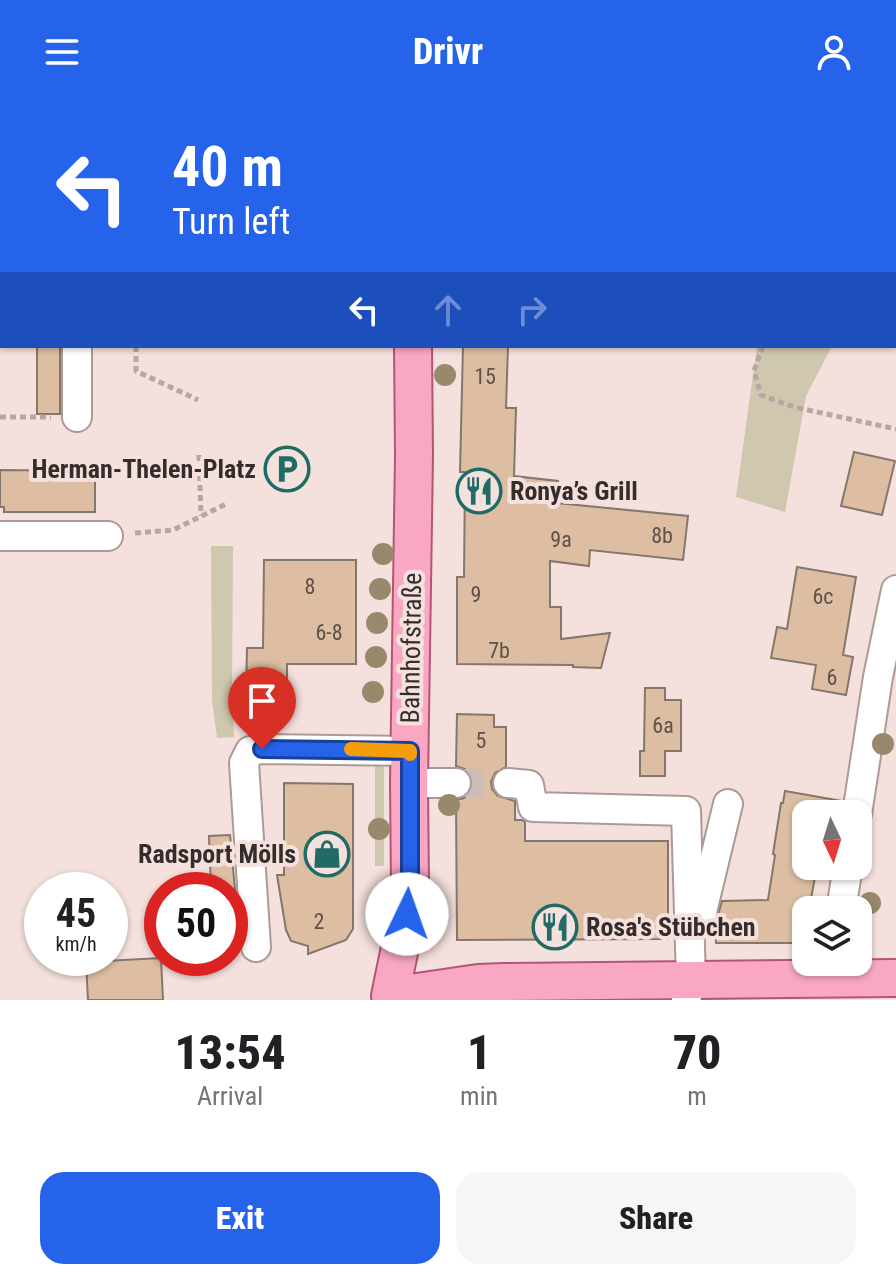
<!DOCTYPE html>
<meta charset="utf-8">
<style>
body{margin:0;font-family:"Roboto Condensed",sans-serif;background:#f6f6f6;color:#202124;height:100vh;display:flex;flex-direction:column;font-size:30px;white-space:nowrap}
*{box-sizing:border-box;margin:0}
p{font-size:26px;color:#757577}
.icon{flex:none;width:44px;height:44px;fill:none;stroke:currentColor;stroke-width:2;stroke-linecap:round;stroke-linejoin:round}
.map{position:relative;height:896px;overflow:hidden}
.drawer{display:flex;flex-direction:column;background:#fff;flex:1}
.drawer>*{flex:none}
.hud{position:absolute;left:0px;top:0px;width:896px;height:244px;box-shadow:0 2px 6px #0004;background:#2563eb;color:#fff;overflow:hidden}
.needle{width:52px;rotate:176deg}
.controls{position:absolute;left:792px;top:696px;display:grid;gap:16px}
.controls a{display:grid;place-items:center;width:80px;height:80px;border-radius:16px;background:#fff;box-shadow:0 2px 6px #0004;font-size:40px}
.speed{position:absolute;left:24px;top:768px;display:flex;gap:16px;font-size:40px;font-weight:700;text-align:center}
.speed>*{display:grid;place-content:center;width:104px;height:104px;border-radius:50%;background:#fff;box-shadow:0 2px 6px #0004;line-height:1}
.speed small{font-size:20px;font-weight:400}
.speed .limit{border:12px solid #d22;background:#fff;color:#111}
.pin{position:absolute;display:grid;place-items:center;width:68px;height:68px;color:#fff;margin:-82px -34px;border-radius:50% 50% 50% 0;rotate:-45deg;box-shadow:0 0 8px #0007}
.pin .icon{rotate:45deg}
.me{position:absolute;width:88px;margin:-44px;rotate:3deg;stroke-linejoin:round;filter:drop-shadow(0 0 6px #0008)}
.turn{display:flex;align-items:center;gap:28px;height:168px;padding:0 40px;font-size:36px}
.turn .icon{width:104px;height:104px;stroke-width:2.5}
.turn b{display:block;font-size:56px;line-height:68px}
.lanes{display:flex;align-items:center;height:76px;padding:0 40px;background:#0003;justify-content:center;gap:40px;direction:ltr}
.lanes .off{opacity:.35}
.eta{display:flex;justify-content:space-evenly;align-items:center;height:136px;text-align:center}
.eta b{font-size:48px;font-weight:800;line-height:56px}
.primary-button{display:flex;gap:16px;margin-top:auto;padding:16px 40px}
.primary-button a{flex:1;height:92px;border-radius:24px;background:#2563eb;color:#fff;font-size:32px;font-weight:800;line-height:92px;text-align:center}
.primary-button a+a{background:#f6f6f6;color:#202124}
header{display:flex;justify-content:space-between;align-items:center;height:104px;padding:0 40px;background:#2563eb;color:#fff;font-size:36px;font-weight:800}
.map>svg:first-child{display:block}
.green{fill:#cfc8ae}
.building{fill:#ddbea3;stroke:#84776c;stroke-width:2}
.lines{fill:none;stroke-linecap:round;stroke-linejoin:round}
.minor-tunnel{stroke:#cebcb9;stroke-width:28;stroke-dasharray:28 14;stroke-linecap:butt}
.minor-casing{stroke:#ac9a96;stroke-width:32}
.major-casing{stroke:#b35675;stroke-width:40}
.path{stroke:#b7a6a3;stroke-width:5;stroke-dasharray:6 4;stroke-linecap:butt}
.minor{stroke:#fff;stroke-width:28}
.major{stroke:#faa7c4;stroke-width:36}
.tree{fill:#98896d}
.route-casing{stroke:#184099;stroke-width:20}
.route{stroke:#2563eb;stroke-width:14}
.slow{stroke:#f59e0b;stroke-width:14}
.labels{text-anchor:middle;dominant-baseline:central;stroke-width:8;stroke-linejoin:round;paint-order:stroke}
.number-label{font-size:22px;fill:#5f514a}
.poi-label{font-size:26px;font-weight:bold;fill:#352d2c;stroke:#f4e0dc;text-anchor:end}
.street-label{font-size:26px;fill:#352d2c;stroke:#f4e0dc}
</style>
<header><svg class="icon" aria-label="menu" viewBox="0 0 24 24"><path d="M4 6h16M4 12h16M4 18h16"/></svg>Drivr<svg class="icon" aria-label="person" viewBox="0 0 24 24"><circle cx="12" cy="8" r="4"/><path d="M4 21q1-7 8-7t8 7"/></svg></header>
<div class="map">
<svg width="896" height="896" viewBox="0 0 896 896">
<rect width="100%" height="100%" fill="#f4e0dc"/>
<g class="green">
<path d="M757 242H832L806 292 785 408 736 393Z"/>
<path d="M211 442H233L232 588 234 633 217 634 212 596Z"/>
<rect x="375" y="655" width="9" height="107"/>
</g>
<g class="building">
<rect x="37" y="242" width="23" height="68"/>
<path d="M463 242H508L506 304H516L514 372 558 377 557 399 688 412 683 456 590 446 589 462 550 457V503H561V535L610 529 601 564 573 563V561L457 560V473H464L465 368H460Z"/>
<path d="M854 348 895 357 882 411 841 402Z"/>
<path d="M0 366 95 367V408H4V403H0Z"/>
<path d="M264 456H356V560H287V592H246L247 544H263Z"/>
<path d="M797 463 856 473 843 551 853 553 846 591 812 585 816 561 771 554 777 523 787 525Z"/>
<path d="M645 584H665V596H681V647H665V672H640V647H644Z"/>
<path d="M457 610 494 611V623H506V663L495 669 491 678 492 685 498 692 515 697V716H522L525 718V737H668V835L457 836 456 696 464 694 470 688 473 678 471 671 465 665 456 662Z"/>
<path d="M284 679 353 680V825L346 836 308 850V842L291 837 286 826 277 771H284Z"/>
<path d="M785 687 842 697 840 710H806V762H817L809 806H806L804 839H716L715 822 722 797 768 796 775 751 773 750 781 699H783Z"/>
<path d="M230 731 235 786H211L209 732Z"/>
<path d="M161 854 163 896H88L86 858Z"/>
</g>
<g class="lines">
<path class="minor-tunnel" d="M456 679H508"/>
<g class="minor-casing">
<g id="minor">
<path d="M0 109H2"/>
<path d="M77 242V313"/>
<path d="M0 432H108"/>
<path d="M409 679H456"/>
<path d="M508 679 529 681 533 703 686 707 691 877 686 896"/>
<path d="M857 710 878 573 896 486"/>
<path d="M841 806 848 762"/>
<path d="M700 816 728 700"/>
<path d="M256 843 244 659 250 647 262 645 410 647"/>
</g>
</g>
<g class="major-casing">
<g id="major">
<path d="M406 0V2"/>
<path d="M413 242 414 351 409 679 410 783 407 810 390 892 478 879 504 878 896 874"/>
</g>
</g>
<g class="path">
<path d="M809 2V0"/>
<path d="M136 242V267L198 296"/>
<path d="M763 242 754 267 761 291 794 303 896 325"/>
<path d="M0 313H51"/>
<path d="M199 351 201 412"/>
<path d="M135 429 173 426 228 399"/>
</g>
<use href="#minor" class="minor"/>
<use href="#major" class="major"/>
</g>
<g class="tree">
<circle cx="445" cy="271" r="11"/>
<circle cx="383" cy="450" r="11"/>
<circle cx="380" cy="485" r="11"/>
<circle cx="377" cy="519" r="11"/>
<circle cx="376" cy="553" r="11"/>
<circle cx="373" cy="588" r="11"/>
<circle cx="883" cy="640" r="11"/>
<circle cx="449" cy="701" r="11"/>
<circle cx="379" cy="725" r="11"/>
<circle cx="870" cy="799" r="11"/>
</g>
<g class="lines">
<g class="route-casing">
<path id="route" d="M262 645 410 647V783L407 810"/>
</g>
<use href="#route" class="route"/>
<path class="slow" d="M351 645 410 647V650"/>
</g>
<defs>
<g id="parking-ring" transform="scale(2.3)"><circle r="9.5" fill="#f4e0dc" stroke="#206b66" stroke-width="1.5"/><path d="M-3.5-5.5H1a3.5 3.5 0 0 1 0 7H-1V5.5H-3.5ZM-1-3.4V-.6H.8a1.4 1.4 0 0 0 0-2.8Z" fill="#206b66"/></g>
<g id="restaurant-ring" transform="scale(2.3)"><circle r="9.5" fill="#f4e0dc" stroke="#206b66" stroke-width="1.5"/><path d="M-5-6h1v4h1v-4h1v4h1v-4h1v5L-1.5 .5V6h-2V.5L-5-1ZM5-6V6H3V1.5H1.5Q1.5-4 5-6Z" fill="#206b66"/></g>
<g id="shop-ring" transform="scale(2.3)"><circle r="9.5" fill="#f4e0dc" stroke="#206b66" stroke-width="1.5"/><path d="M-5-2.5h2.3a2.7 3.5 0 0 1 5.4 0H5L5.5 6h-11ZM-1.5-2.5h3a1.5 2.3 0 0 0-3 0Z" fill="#206b66"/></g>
</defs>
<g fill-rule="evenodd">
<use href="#parking-ring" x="287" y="365"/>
<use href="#restaurant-ring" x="479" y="387"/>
<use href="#shop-ring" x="327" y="750"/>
<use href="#restaurant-ring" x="555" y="823"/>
</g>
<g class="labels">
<g class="number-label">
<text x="485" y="272">15</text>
<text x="662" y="431">8b</text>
<text x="561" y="435">9a</text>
<text x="310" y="482">8</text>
<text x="476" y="490">9</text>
<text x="823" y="492">6c</text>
<text x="329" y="528">6-8</text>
<text x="499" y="546">7b</text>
<text x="832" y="573">6</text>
<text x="663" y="621">6a</text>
<text x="481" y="636">5</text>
<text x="319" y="817">2</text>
</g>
<g class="poi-label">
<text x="256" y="365">Herman-Thelen-Platz</text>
<text x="510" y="387" text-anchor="start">Ronya’s Grill</text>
<text x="296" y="750">Radsport Mölls</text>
<text x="586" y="823" text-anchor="start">Rosa's Stübchen</text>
</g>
<g class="street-label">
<text transform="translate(411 544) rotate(-89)">Bahnhofstraße</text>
</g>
</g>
</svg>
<div class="controls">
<a><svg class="needle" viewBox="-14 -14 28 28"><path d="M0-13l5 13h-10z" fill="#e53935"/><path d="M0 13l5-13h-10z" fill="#757577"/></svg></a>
<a><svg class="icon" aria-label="layers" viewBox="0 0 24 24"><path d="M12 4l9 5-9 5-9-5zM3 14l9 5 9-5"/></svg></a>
</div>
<div class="speed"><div>45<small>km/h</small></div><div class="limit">50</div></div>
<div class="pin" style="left:262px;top:645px;background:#d93025"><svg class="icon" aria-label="arrive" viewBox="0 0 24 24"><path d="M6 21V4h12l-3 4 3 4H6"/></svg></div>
<svg class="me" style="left:407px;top:810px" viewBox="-20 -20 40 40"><circle r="19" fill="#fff"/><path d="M0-13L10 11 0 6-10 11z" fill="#2563eb"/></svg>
<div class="hud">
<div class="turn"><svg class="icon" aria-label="left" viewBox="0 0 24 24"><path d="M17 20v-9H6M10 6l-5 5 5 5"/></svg><div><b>40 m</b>Turn left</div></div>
<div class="lanes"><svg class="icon" aria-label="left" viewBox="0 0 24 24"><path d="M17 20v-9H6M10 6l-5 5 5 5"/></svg><svg class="icon off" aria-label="ahead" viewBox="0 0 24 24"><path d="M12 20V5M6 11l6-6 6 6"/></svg><svg class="icon off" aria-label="right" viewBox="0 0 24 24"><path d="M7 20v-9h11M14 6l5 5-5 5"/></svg></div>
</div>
</div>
<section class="drawer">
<div class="eta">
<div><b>13:54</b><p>Arrival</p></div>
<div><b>1</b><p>min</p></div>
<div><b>70</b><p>m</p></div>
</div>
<div class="primary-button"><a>Exit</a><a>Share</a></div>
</section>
